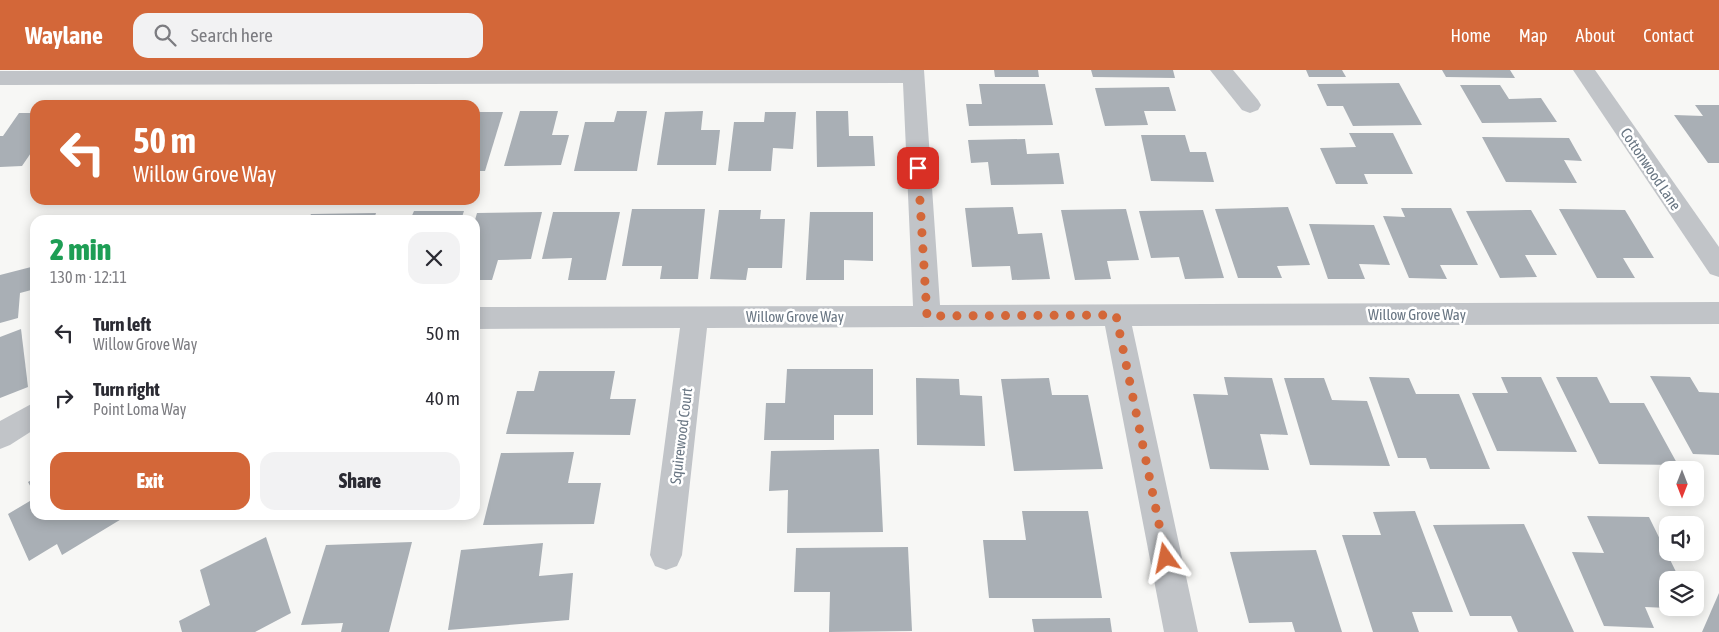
<!DOCTYPE html>
<meta charset="utf-8">
<style>
body{margin:0;font-family:"Asap Condensed",sans-serif;background:#f2f2f3;color:#2b2b33;height:100vh;display:flex;flex-direction:column;font-size:19px;white-space:nowrap}
*{box-sizing:border-box;margin:0}
p{font-size:16px;color:#7c7c81}
.icon{flex:none;width:28px;height:28px;fill:none;stroke:currentColor;stroke-width:2;stroke-linecap:round;stroke-linejoin:round}
.map{position:relative;flex:1;overflow:hidden}
.sheet{position:absolute;left:30px;top:145px;width:450px;height:305px;display:flex;flex-direction:column;background:#fff;border-radius:15px;box-shadow:0 2px 12px #0003}
.sheet>*{flex:none}
.hud{position:absolute;left:30px;top:30px;width:450px;height:105px;border-radius:15px;box-shadow:0 2px 12px #0003;background:#d36739;color:#fff;overflow:hidden}
.needle{width:32px;rotate:180deg}
.controls{position:absolute;left:1659px;top:391px;display:grid;gap:10px}
.controls a{display:grid;place-items:center;width:45px;height:45px;border-radius:10px;background:#fff;box-shadow:0 2px 12px #0003;font-size:25px}
.pin{position:absolute;display:grid;place-items:center;width:42px;height:42px;color:#fff;margin:-21px;border-radius:10px;box-shadow:0 2px 8px #0006}
.me{position:absolute;width:55px;margin:-28px;rotate:348deg;stroke-linejoin:round;filter:drop-shadow(0 0 4px #0008)}
.turn{display:flex;align-items:center;gap:18px;height:105px;padding:0 20px;font-size:22px}
.turn .icon{width:65px;height:65px;stroke-width:2.5}
.turn b{display:block;font-size:35px;line-height:42px}
.round{display:grid;place-items:center;flex:none;width:52px;height:52px;border-radius:15px;background:#f2f2f3}
.overview{display:flex;align-items:center;justify-content:space-between;height:85px;padding:0 20px}
h1{font-size:30px;font-weight:800;line-height:38px;color:#1e9e55}
.action{display:flex;gap:10px;margin-top:auto;padding:10px 20px}
.action a{flex:1;height:58px;border-radius:15px;background:#d36739;color:#fff;font-size:20px;font-weight:800;line-height:58px;text-align:center}
.action a+a{background:#f2f2f3;color:#2b2b33}
ul{padding:0;list-style:none}
li{display:flex;align-items:center;gap:15px;height:65px;padding:0 20px}
li div{flex:1}
li b{display:block;font-size:19px}
li em{font-style:normal}
header{display:flex;align-items:center;gap:30px;box-sizing:border-box;height:70px;padding:0 25px;background:#d36739;color:#fff}
header strong{font-size:24px}
nav{display:flex;gap:28px;margin-inline-start:auto;font-size:18px}
.search{width:350px;height:45px;background:#f2f2f3;display:flex;align-items:center;gap:12px;box-sizing:border-box;padding:0 18px;border-radius:15px;color:#7c7c81;font-size:19px}
.map>svg:first-child{display:block}
.building{fill:#a9afb5}
.lines{fill:none;stroke-linecap:round;stroke-linejoin:round}
.minor{fill:#c1c4c8;fill-rule:evenodd}
.route{stroke:#d36739;stroke-width:9;stroke-dasharray:0 16.2}
.labels{text-anchor:middle;dominant-baseline:central;stroke-width:5;stroke-linejoin:round;paint-order:stroke}
.street-label{font-size:15px;fill:#697683;stroke:#fff}
</style>
<header>
<strong>Waylane</strong>
<div class="search"><svg class="icon" aria-label="search" viewBox="0 0 24 24"><circle cx="10" cy="10" r="6"/><path d="M15 15l6 6"/></svg>Search here</div>
<nav><a>Home</a><a>Map</a><a>About</a><a>Contact</a></nav>
</header>
<div class="map">
<svg width="1719" height="562" viewBox="0 0 1719 562">
<rect width="100%" height="100%" fill="#f7f7f5"/>
<g class="building">
<path d="M994 0H1038L1039 7H995Z"/>
<path d="M1091 0H1173L1175 8 1093 7Z"/>
<path d="M1306 0H1342L1346 7H1309Z"/>
<path d="M1442 0H1510L1515 8 1446 7Z"/>
<path d="M1399 13 1422 55 1353 56 1343 36H1327L1317 14Z"/>
<path d="M979 14H1045L1053 55 969 56 966 34H982Z"/>
<path d="M1460 15H1500L1509 29 1541 28 1557 52 1482 53Z"/>
<path d="M1169 17 1176 41H1144L1148 55 1105 56 1095 18Z"/>
<path d="M1695 35H1719V93H1708L1674 45 1703 46Z"/>
<path d="M520 41H558L552 65H569L561 95 504 96Z"/>
<path d="M617 41H647L637 101H574L585 52H614Z"/>
<path d="M703 41 701 60H720L716 95H657L665 42Z"/>
<path d="M816 41H848L849 66H873L875 96 817 97Z"/>
<path d="M475 42H503L485 101H475Z"/>
<path d="M765 42H796L793 79 773 78 771 101H728L734 52H764Z"/>
<path d="M19 43H35V77L22 96 0 97V66H3Z"/>
<path d="M1349 63H1393L1413 104H1364L1368 114H1336L1320 78 1356 77Z"/>
<path d="M1141 65H1185L1190 82H1206L1214 112 1151 111Z"/>
<path d="M1482 67 1569 68 1582 91 1564 90 1577 113 1506 112Z"/>
<path d="M1025 69 1027 84 1059 83 1064 114 991 115 988 92 971 93 968 70Z"/>
<path d="M1013 137 1018 164 1042 163 1050 209 1012 210 1010 196 972 197 965 138Z"/>
<path d="M1288 137 1310 195 1277 196 1282 208H1238L1215 139Z"/>
<path d="M1401 138H1451L1478 195H1440L1447 209 1409 208 1383 146 1405 147Z"/>
<path d="M632 139H705L698 209H660L662 196H622Z"/>
<path d="M1126 139 1139 190 1107 191 1111 209 1075 210 1061 140Z"/>
<path d="M1559 139 1625 140 1654 188H1623L1635 208H1597Z"/>
<path d="M719 140H761L760 149H785L782 198H748L746 210 710 209Z"/>
<path d="M1203 140 1224 208 1185 209 1179 187 1151 188 1139 141Z"/>
<path d="M1531 140 1557 185H1525L1537 207 1500 208 1466 141Z"/>
<path d="M414 141H464L461 150H410Z"/>
<path d="M542 142 531 189 498 190 492 210H475V150L477 143Z"/>
<path d="M553 142H620L606 210H568L572 188 542 189Z"/>
<path d="M810 142H873V191L844 190V210H806Z"/>
<path d="M376 143 374 150H308L311 144Z"/>
<path d="M1309 154 1374 155 1390 195 1359 194 1365 209H1328Z"/>
<path d="M35 196V219L20 223 18 248 0 253V205Z"/>
<path d="M21 259 28 317 0 328V267Z"/>
<path d="M787 299H873V345H834V370H764L766 333H785Z"/>
<path d="M539 301H615L610 329H636L630 365 506 364 517 321H534Z"/>
<path d="M1650 306 1690 307 1699 322 1719 323V385L1693 384Z"/>
<path d="M1224 307 1272 308 1288 365 1260 364 1269 400 1210 399 1193 324 1228 325Z"/>
<path d="M1369 307 1409 308 1416 324H1459L1490 399H1430L1426 388H1398Z"/>
<path d="M1501 307H1541L1577 382 1497 381 1472 323H1508Z"/>
<path d="M1556 307H1597L1610 333H1644L1678 395 1599 394Z"/>
<path d="M916 308 959 309 960 325 982 326 985 376 917 375Z"/>
<path d="M1049 308 1052 325H1088L1103 399 1014 401 1001 309Z"/>
<path d="M1284 308H1324L1332 330 1367 331 1390 396 1310 395Z"/>
<path d="M879 379 883 462 787 463 788 420 769 421 771 381Z"/>
<path d="M574 382 568 413H601L594 454 483 455 501 383Z"/>
<path d="M35 408V425L28 412Z"/>
<path d="M35 428V445H128L62 485 57 474 29 491 8 444Z"/>
<path d="M1022 441H1088L1102 528H989L983 470H1026Z"/>
<path d="M1415 441 1453 542H1412L1419 562H1373L1342 465H1381L1373 442Z"/>
<path d="M1587 446 1649 447 1680 510H1668V538L1645 537 1654 558 1604 556 1572 482 1604 483Z"/>
<path d="M1524 454 1574 562H1518L1511 546H1470L1433 455Z"/>
<path d="M266 467 291 543 255 562H182L179 551 210 535 200 500Z"/>
<path d="M412 472 389 562H341L343 553 301 555 326 475Z"/>
<path d="M543 473 539 506 573 503 569 550 448 560 461 480Z"/>
<path d="M908 477 912 561 829 562 830 522H794L796 478Z"/>
<path d="M1316 480 1342 562H1295L1292 552 1249 553 1230 482Z"/>
<path d="M1719 523V562H1702Z"/>
<path d="M1110 548 1112 562H1034L1032 549Z"/>
</g>
<g class="lines">
<g class="minor">
<path d="M924 0 940 235 1719 232V254L1132 256 1198 562H1164L1105 256 707 258 682 485 677 496 666 500 655 496 650 485 680 258 475 259V237L913 236 903 13 0 15V1Z"/>
<path d="M1210 0H1233L1258 30 1261 35 1258 40 1250 43 1242 40Z"/>
<path d="M1573 0H1595L1719 177V207L1710 204Z"/>
<path d="M35 332V359L10 375 0 379V351Z"/>
</g>
</g>
<g class="lines">
<path class="route" d="M918 98 927 246 1116 245 1166 488"/>
</g>
<g class="labels">
<g class="street-label">
<text transform="translate(1651 99) rotate(56)">Cottonwood Lane</text>
<text x="1417" y="244">Willow Grove Way</text>
<text x="795" y="246">Willow Grove Way</text>
<text transform="translate(681 366) rotate(-83)">Squirewood Court</text>
</g>
</g>
</svg>
<div class="controls">
<a><svg class="needle" viewBox="-14 -14 28 28"><path d="M0-13l5 13h-10z" fill="#e53935"/><path d="M0 13l5-13h-10z" fill="#7c7c81"/></svg></a>
<a><svg class="icon" aria-label="sound" viewBox="0 0 24 24"><path d="M4 9h4l5-4v14l-5-4H4zM17 9q2 3 0 6"/></svg></a>
<a><svg class="icon" aria-label="layers" viewBox="0 0 24 24"><path d="M12 4l9 5-9 5-9-5zM3 14l9 5 9-5"/></svg></a>
</div>
<div class="pin" style="left:918px;top:98px;background:#d93025"><svg class="icon" aria-label="arrive" viewBox="0 0 24 24"><path d="M6 21V4h12l-3 4 3 4H6"/></svg></div>
<svg class="me" style="left:1166px;top:488px" viewBox="-20 -20 40 40"><path d="M0-17L14 15 0 8-14 15z" fill="#d36739" stroke="#fff" stroke-width="4"/></svg>
<div class="hud">
<div class="turn"><svg class="icon" aria-label="left" viewBox="0 0 24 24"><path d="M17 20v-9H6M10 6l-5 5 5 5"/></svg><div><b>50 m</b>Willow Grove Way</div></div>
</div>
<section class="sheet">
<div class="overview"><div><h1>2 min</h1><p>130 m · 12:11</p></div><a class="round"><svg class="icon" aria-label="close" viewBox="0 0 24 24"><path d="M6 6l12 12M18 6L6 18"/></svg></a></div>
<ul>
<li><svg class="icon" aria-label="left" viewBox="0 0 24 24"><path d="M17 20v-9H6M10 6l-5 5 5 5"/></svg><div><b>Turn left</b><p>Willow Grove Way</p></div><em>50 m</em></li>
<li><svg class="icon" aria-label="right" viewBox="0 0 24 24"><path d="M7 20v-9h11M14 6l5 5-5 5"/></svg><div><b>Turn right</b><p>Point Loma Way</p></div><em>40 m</em></li>
</ul>
<div class="action"><a>Exit</a><a>Share</a></div>
</section>
</div>
